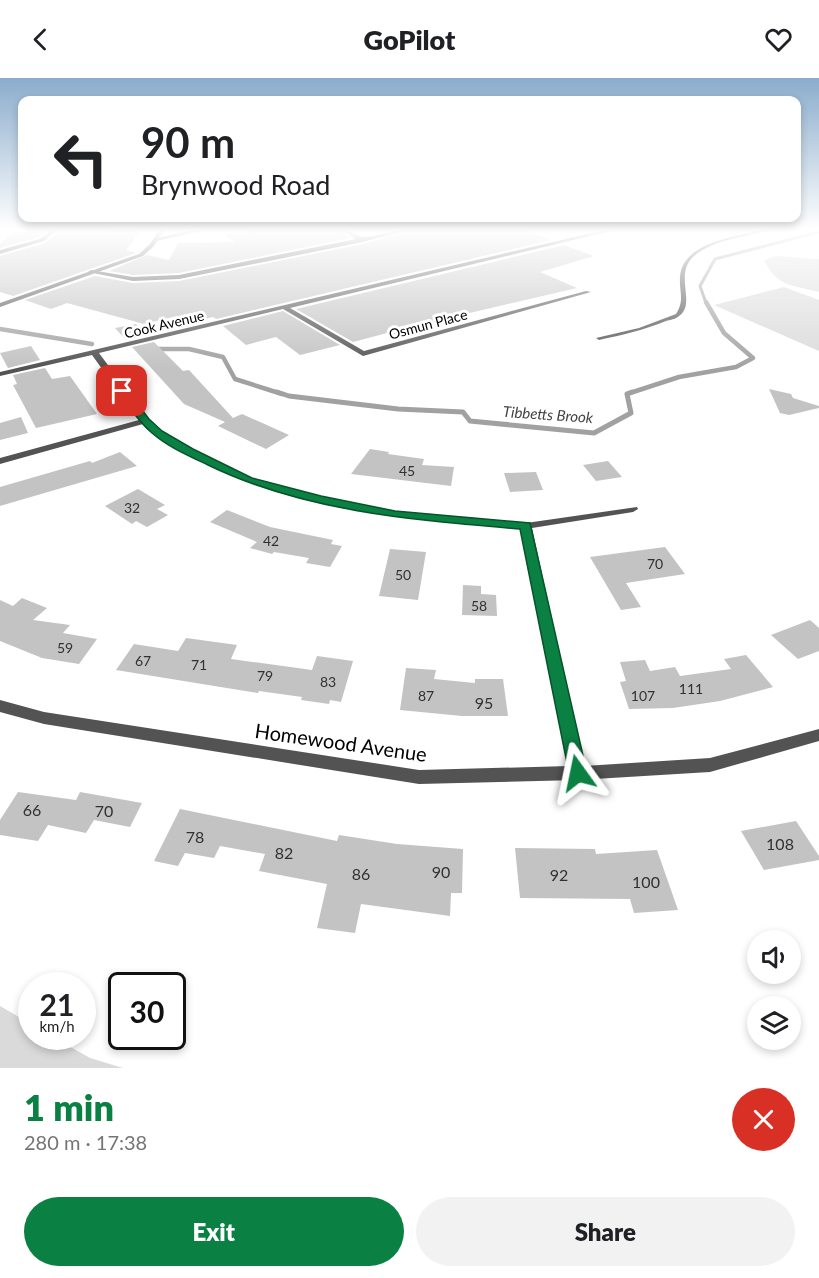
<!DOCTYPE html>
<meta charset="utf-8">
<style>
body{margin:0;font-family:Lato,sans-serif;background:#f2f2f2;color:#202124;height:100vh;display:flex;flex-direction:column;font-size:22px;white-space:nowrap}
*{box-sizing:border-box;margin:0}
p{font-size:20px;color:#757577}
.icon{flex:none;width:33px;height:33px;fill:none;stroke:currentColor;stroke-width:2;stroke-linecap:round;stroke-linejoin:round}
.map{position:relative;height:990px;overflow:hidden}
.drawer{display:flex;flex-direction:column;background:#fff;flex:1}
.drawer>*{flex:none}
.banner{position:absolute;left:18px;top:18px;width:783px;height:126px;border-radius:12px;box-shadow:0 3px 9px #0003;background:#fff;color:#202124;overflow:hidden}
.buttons{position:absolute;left:747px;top:852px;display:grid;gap:12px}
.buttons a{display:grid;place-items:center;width:54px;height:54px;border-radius:50%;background:#fff;box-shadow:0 3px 9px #0003;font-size:30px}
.speed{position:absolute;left:18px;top:894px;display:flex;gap:12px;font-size:30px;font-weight:700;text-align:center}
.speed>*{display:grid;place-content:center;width:78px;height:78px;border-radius:50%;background:#fff;box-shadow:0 3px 9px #0003;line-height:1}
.speed small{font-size:15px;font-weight:400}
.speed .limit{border:3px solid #111;border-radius:9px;background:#fff;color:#111}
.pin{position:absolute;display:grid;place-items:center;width:51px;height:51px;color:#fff;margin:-26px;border-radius:12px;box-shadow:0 3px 9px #0006}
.me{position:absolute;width:66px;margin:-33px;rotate:348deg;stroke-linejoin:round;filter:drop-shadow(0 0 4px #0008)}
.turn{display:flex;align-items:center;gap:21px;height:126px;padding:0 24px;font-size:27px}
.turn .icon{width:78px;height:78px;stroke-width:2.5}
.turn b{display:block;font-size:42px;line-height:51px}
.round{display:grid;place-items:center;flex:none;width:63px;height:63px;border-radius:32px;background:#f2f2f2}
.headline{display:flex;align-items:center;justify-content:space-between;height:102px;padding:0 24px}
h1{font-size:36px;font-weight:800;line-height:45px;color:#0b8043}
.action{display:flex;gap:12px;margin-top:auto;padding:12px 24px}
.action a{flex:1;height:69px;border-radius:36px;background:#0b8043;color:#fff;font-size:24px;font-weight:800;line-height:69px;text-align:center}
.action a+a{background:#f2f2f2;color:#202124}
header{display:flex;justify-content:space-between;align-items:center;height:78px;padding:0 24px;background:#fff;font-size:27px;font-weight:800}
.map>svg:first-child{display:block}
.green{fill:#dadada}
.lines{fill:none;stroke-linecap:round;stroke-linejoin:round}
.stream-far2{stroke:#a1a1a1;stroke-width:3}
.stream-far1{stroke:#a1a1a1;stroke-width:4.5}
.stream{stroke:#a1a1a1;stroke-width:5}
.building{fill:#c3c3c3}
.service{fill:#535353;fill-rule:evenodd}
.minor{fill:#535353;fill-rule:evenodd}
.tertiary{fill:#535353;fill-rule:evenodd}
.route{fill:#0b8043;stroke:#07532c;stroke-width:1.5}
.labels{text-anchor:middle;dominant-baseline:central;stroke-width:6;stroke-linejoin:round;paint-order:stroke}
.far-street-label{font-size:14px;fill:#000;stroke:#fff}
.number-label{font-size:14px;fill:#313131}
.far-water-label{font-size:15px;font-style:italic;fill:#424242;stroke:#fff}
.near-number-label{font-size:16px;fill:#313131}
.near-street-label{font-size:20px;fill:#000;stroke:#fff}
</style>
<header><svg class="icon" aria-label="back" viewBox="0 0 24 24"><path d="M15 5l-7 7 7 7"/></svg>GoPilot<svg class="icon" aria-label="heart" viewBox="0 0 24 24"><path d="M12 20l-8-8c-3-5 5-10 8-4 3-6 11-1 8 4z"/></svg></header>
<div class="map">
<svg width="819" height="990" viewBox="0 0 819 990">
<rect width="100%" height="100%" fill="#fff"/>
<g class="green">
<path d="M776 178 819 181V214C793 207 777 209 764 182Z"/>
<path d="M784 209 819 222V273L714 227Z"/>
<path d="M0 928 31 946 32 958 53 959 90 980 123 990H0Z"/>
</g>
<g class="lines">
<path class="stream-far2" d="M706 225 700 208 715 181 819 154"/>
<g class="stream-far1">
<path d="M0 251 92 266"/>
<path d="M152 271H189L223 279 235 301 282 316"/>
<path d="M627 316 679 299 736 289 753 280 724 255 706 224"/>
</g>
<path class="stream" d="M277 314 289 318 398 331 463 334 470 343 594 355 631 335 627 316 632 314"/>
</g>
<g class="building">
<path d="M141 152 126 172 136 175 13 218 0 214V178L45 165 59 154Z"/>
<path d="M252 152H340L350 160 179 195 133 197 109 193 147 177 169 182 178 165 235 164 225 157Z"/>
<path d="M409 152H526L551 162 216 241 213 239 186 245 177 238 144 246 67 225 51 231 25 222 95 198 133 205 179 203 363 166Z"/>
<path d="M14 154H45L39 159 0 170V166Z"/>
<path d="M564 167 594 178 540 194 577 210 461 237 465 239 421 252 392 259 387 255 353 264 296 231Z"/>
<path d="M283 233 340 267 300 277 276 259 246 267 223 248Z"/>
<path d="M136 246 147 257 126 262 115 250Z"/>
<path d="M154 264 183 293 189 292 233 340 242 336 289 357 266 371 218 348 225 344 184 326 132 269Z"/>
<path d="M31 268 40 282 8 290 0 275Z"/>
<path d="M45 290 52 301 70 298 97 336 36 350 13 307 17 306 13 297Z"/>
<path d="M769 311 791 316 793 320 819 328V330L789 337 780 335Z"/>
<path d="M21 339 28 355 0 362V345Z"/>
<path d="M370 371 389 374 388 376 424 381 422 387 454 389 451 408 351 396Z"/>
<path d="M120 374 137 388 0 428V409L90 383 92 385Z"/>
<path d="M608 383 622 399 596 403 583 387Z"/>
<path d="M536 394 543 412 510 414 504 395Z"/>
<path d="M138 411 165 427 157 431 168 437 147 449 136 443 132 446 105 428Z"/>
<path d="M227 432 270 449 333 462 331 466 342 468 330 489 306 485 309 480 274 474 272 476 250 470 257 464 210 444Z"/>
<path d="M665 469 685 496 626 505 641 529 621 532 590 479Z"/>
<path d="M390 471 426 474 418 522 379 518Z"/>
<path d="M463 507 481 508V516L496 517 497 538 462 537Z"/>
<path d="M22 520 47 530 33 542 70 547 63 555 97 561 79 586 42 580 0 563V522L13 528Z"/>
<path d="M810 542 819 550V573L798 581 771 557Z"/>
<path d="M186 560 237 567 231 581 312 592 317 578 353 583 341 624 330 622 329 626 301 622 302 619 259 613 258 615 116 592 134 566 178 573Z"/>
<path d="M746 577 773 609 720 623 673 630 629 631 620 604 626 603 620 584 645 582 650 593 675 589 680 598 731 591 724 581Z"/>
<path d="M406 590 436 592 434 601 475 605V601H503L508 638H462L400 632Z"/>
<path d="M18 714 76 722 80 714 142 725 130 749 94 742 86 755 48 747 38 763 0 757V742Z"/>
<path d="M180 731 337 763 339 757 397 766 463 771 462 815H451L450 838 361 826 355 855 317 850 327 806 259 793 265 776 220 768 214 780 185 775 178 788 154 783Z"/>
<path d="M796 743 819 778V782L764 792 741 753Z"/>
<path d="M515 770 595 771 596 776 657 772 678 832 634 835 630 821 520 820Z"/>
</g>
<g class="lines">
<path class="service" d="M760 152H769C745 160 714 161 694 178 673 197 697 225 679 238 676 241 670 242 666 243 644 252 622 257 599 262L596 260 639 250 676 236C685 221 679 215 680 199 682 165 734 159 760 152Z"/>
<g class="minor">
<path d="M51 152H57L44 163 0 176V172L40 161Z"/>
<path d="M193 152H206L156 163 153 161Z"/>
<path d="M342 152C350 152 357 159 364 159 379 158 393 152 407 152L363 164 179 201 133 203 88 194 91 192 133 199 179 197 356 161Z"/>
<path d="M604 152H615L290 230 364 273 586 213 591 214 363 278 283 231 99 275 148 341 161 353 192 372 252 400 320 419 395 433 526 445 637 429 638 431 633 434 532 450 584 688 710 680 819 651V663L710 694 578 702 419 706 44 646 0 634V622L44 634 419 692 569 688 521 451C413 441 308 435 209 387 185 376 162 364 143 346L0 386V380L139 342 92 277 0 298V294Z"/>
</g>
<path class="tertiary" d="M159 152H164L154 168 143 178 0 229V225L139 176 150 166Z"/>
</g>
<linearGradient id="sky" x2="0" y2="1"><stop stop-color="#8baccc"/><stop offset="0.52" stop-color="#fff"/><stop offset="1" stop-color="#fff" stop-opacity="0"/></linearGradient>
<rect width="819" height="291" fill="url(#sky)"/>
<path class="route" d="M119 311H126L149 341 162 353 193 371 252 400 321 418 395 433 530 445 587 695 585 701 578 703 572 701 569 695 520 451C414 442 305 434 208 387 189 378 168 369 152 355 139 344 128 328 118 313Z"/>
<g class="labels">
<g class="far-street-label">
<text transform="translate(164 246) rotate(-13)">Cook Avenue</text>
<text transform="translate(428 246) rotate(-15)">Osmun Place</text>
</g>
<g class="number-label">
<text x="407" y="392">45</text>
<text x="132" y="429">32</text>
<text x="271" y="462">42</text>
<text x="655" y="485">70</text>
<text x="403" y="496">50</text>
<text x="479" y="527">58</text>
<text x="65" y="569">59</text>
<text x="143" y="582">67</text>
<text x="199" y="586">71</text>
<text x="265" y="597">79</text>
<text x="328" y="603">83</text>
<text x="691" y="610">111</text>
<text x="426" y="617">87</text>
<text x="643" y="617">107</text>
</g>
<g class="far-water-label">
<text transform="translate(548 336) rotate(4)">Tibbetts Brook</text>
</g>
<g class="near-number-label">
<text x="484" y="624">95</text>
<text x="32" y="731">66</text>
<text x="104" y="732">70</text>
<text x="195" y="758">78</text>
<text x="780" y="765">108</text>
<text x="284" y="774">82</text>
<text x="441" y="793">90</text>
<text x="361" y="795">86</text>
<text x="559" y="796">92</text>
<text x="646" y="803">100</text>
</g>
<g class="near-street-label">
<text transform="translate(341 664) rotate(8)">Homewood Avenue</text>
</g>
</g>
</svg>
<div class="buttons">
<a><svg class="icon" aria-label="sound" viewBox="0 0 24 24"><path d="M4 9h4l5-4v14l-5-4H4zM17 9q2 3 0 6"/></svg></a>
<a><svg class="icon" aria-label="layers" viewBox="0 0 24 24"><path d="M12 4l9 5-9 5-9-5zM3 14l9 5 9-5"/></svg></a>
</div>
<div class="speed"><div>21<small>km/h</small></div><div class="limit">30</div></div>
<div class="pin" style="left:122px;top:313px;background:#d93025"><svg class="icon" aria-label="arrive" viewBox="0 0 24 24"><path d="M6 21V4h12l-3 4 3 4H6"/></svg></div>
<svg class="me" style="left:578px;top:695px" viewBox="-20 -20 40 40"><path d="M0-17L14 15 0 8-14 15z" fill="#0b8043" stroke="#fff" stroke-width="4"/></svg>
<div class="banner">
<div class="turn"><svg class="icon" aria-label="left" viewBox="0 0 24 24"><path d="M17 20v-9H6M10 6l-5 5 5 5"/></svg><div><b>90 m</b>Brynwood Road</div></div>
</div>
</div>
<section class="drawer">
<div class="headline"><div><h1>1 min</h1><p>280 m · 17:38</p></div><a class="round" style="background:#d93025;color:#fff"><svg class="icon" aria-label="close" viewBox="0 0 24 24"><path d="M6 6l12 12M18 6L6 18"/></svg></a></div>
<div class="action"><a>Exit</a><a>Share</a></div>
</section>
